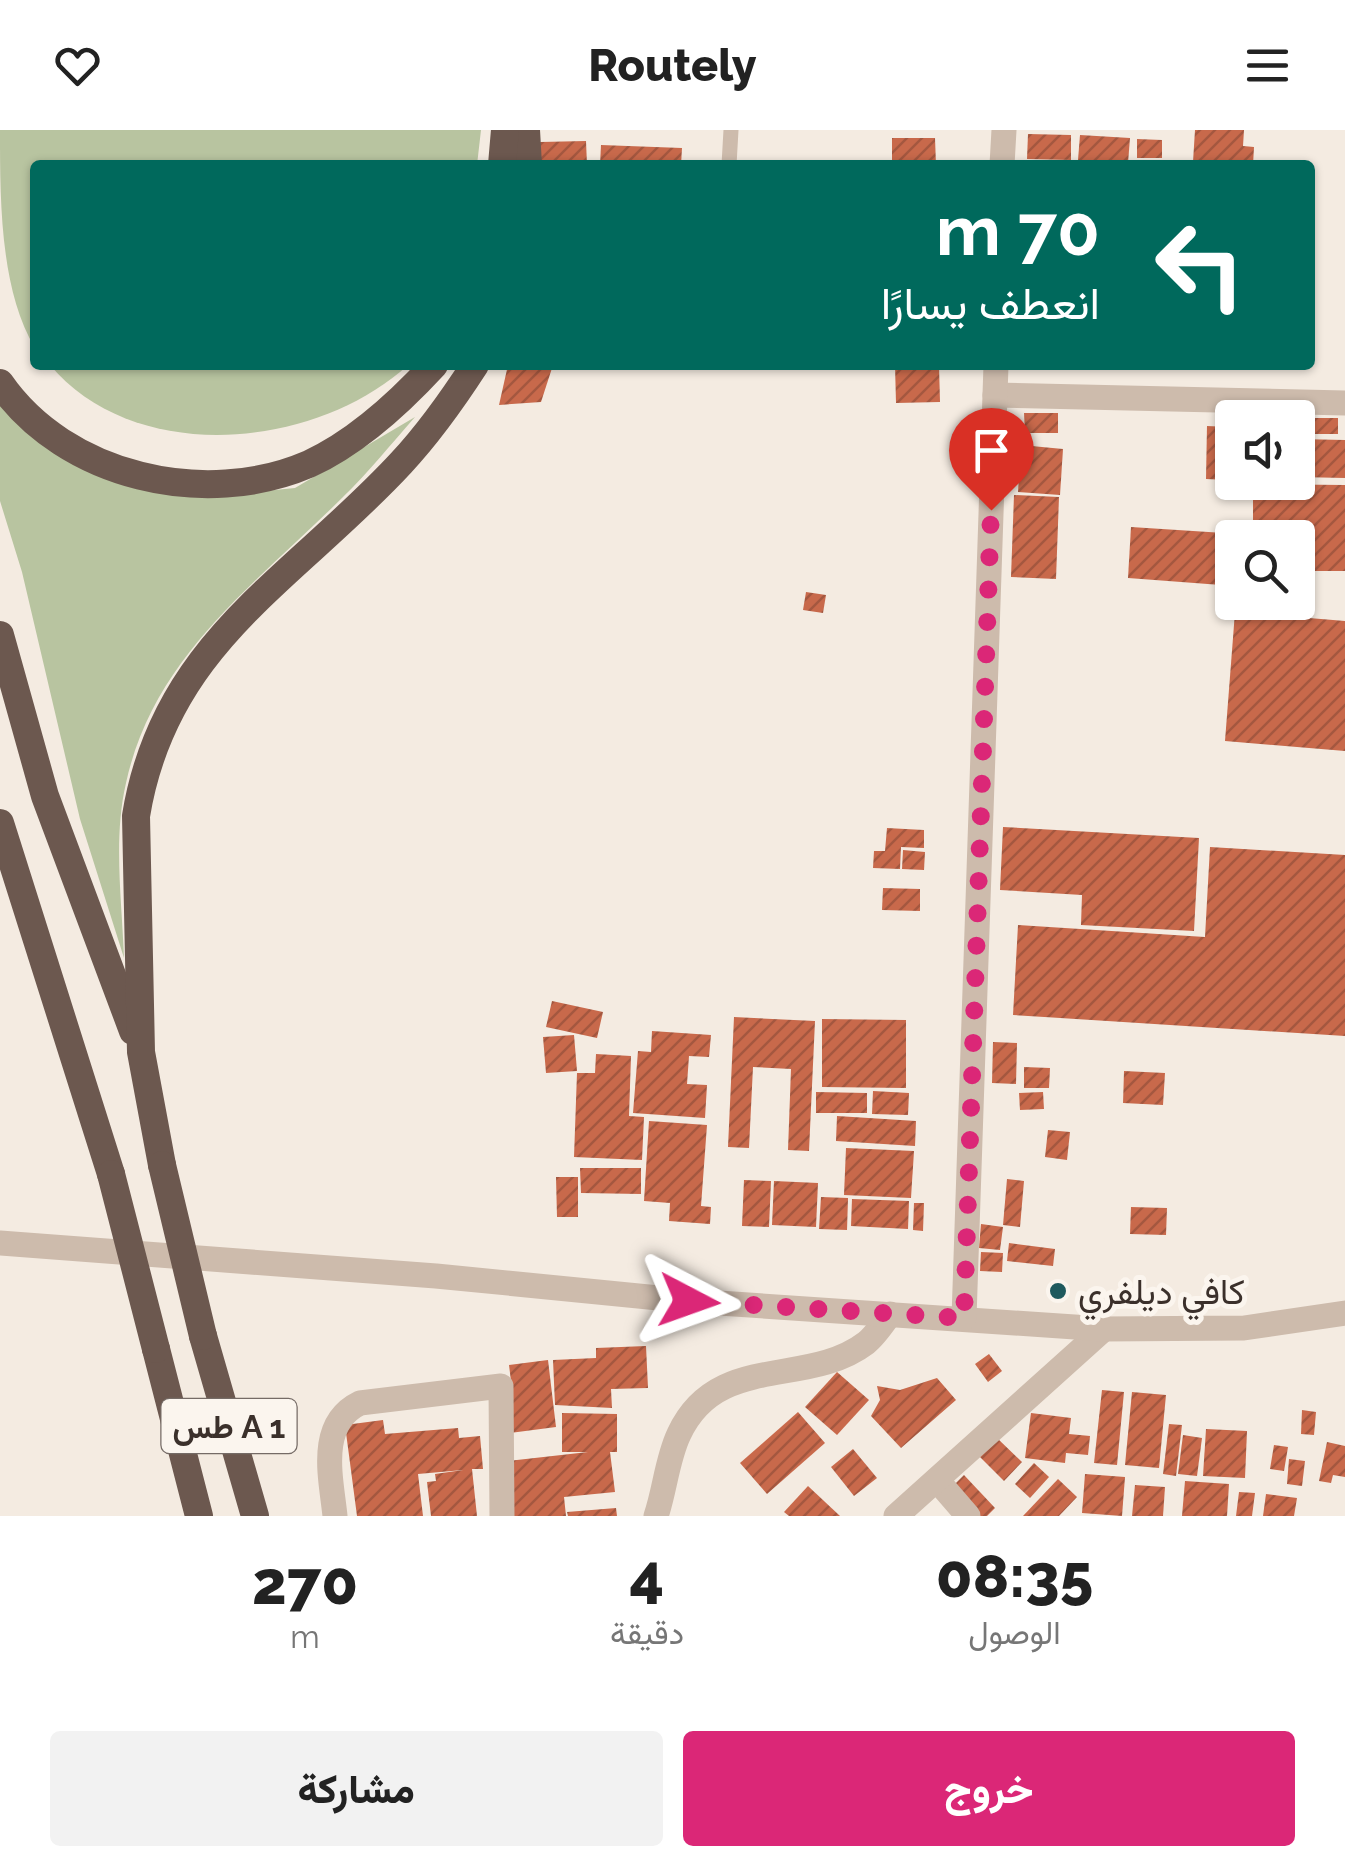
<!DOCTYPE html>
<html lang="ar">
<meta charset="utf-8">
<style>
body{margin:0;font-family:Raleway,Vazirmatn,sans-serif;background:#f2f2f2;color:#222;direction:rtl;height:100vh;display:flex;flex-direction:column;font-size:38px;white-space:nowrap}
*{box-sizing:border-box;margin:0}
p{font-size:32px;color:#767676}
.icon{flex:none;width:55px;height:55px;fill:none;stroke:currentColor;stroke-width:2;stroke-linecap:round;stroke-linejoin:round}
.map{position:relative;height:1386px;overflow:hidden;direction:ltr}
.sheet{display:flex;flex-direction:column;background:#fff;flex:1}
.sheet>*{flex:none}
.banner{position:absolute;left:30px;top:30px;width:1285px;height:210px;border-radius:10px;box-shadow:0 2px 8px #0004;direction:rtl;background:#00695c;color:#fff;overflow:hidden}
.buttons{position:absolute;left:1215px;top:270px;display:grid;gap:20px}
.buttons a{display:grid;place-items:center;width:100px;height:100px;border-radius:10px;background:#fff;box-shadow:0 2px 8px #0004;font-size:50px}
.pin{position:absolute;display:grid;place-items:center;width:85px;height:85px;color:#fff;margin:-102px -42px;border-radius:50% 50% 50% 0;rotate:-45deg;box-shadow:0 0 10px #0007}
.pin .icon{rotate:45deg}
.me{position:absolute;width:110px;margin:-55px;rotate:94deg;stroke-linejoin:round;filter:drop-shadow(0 0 8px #0008)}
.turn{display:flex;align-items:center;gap:35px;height:210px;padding:0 50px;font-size:45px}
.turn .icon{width:130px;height:130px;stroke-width:2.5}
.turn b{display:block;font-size:70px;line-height:85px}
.eta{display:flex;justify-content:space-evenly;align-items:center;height:170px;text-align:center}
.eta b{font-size:60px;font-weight:800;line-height:70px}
.button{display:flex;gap:20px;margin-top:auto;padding:20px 50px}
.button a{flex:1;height:115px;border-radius:10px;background:#db2777;color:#fff;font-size:40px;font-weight:800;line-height:115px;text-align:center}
.button a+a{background:#f2f2f2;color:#222}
header{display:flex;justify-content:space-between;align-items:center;height:130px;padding:0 50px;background:#fff;font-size:45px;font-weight:800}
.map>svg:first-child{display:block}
.garden{fill:#b8c4a0}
.building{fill:url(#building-hatch)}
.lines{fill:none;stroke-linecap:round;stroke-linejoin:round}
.service{stroke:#cdbbac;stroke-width:15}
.minor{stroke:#cdbbac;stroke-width:25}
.tertiary{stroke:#cdbbac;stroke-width:25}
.trunk{stroke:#6c584f;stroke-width:28}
.trunk-bridge{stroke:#6c584f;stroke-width:28}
.route{stroke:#db2777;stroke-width:18;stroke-dasharray:0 32.4}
.poi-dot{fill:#1f5a5e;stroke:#fbf5ee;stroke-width:4}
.labels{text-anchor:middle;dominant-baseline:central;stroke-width:10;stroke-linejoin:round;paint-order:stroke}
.shield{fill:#fbf5ee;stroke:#756b66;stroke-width:2.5}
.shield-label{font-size:32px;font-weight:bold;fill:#3b302b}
.poi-label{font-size:35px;fill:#3b302b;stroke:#fbf5ee;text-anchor:start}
</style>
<header><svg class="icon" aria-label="menu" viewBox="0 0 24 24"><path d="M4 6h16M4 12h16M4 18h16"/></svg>Routely<svg class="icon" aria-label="heart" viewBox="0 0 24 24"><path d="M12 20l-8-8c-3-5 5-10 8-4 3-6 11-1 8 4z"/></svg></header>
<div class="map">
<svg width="1345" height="1386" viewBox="0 0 1345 1386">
<defs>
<pattern id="building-hatch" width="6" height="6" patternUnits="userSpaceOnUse" patternTransform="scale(2.5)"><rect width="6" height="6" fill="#c8694b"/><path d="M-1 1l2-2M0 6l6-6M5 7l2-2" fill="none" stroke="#a4573f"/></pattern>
</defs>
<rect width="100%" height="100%" fill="#f4ebe1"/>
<g class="garden">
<path d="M0 0H481L477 35H35V218C0 160 0 70 0 0Z"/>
<path d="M50 235H408C316 319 136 337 50 235Z"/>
<path d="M0 272 46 316 233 364 295 358 415 287C391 314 369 342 343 367 256 454 154 525 126 653 113 709 122 771 124 828L80 689 22 442 0 371Z"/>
</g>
<g class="building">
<path d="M1195 0H1244L1243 16 1254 17 1253 35 1193 32Z"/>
<path d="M1028 4 1071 5V30L1027 29Z"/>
<path d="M1080 5 1130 8 1128 33 1078 30Z"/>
<path d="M892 8H935L936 35H892Z"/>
<path d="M1137 9 1162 10V28H1137Z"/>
<path d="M586 11 587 35H541L540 12Z"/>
<path d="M601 15 682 18 681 35H600Z"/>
<path d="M508 235H553L541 272 499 275Z"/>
<path d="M895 235H939L940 272 896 273Z"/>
<path d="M1024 283H1058V303H1025Z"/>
<rect x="1298" y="288" width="40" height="16"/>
<path d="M1207 296 1229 297 1227 350 1206 349Z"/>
<path d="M1298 309 1345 310V348L1298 347Z"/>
<path d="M1021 315 1063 319 1060 365 1018 362Z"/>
<path d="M1253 354 1345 355V441H1298V408H1253Z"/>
<path d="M1014 365 1059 367 1056 449 1011 447Z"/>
<path d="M1131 397 1224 403 1221 455 1128 448Z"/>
<path d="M806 462 826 465 823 483 803 480Z"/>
<path d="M1235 482 1345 491V621L1225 611Z"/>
<path d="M1003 697 1199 708 1194 801 1081 795 1082 765 1000 760Z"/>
<path d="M887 698 924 700V718L901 717 900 739 873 738 874 721H885Z"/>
<path d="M1210 717 1345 725V906L1013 885 1018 795 1205 807Z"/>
<path d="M903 720 925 722 924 740 902 739Z"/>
<path d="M883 758 920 759V781L882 780Z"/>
<path d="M552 871 603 882 597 908 546 897Z"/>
<path d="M734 887 815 891 809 1021 788 1020 791 939 753 937 749 1018 728 1017Z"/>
<path d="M822 889 906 890V958L822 957Z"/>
<path d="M652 901 711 905 709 927 689 926 687 954 707 955 705 988 633 983 638 921 651 922Z"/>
<path d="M574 905 577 941 546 943 543 907Z"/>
<path d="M993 912 1017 913 1016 954 992 953Z"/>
<path d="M596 924 631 926 629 986 644 987 642 1030 574 1027 577 943H595Z"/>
<path d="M1024 937 1050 938 1049 958H1024Z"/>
<path d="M1124 941 1165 943 1163 975 1123 973Z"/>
<path d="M873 961 909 963 908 985 872 984Z"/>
<path d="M816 962 867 963V983H816Z"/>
<path d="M1043 962 1044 979 1020 980 1019 963Z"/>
<path d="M837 986 916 991 915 1016 836 1011Z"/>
<path d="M649 991 707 995 701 1076 711 1077 710 1094 669 1091 670 1073 644 1071Z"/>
<path d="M1048 1000 1070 1002 1067 1030 1045 1027Z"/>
<path d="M846 1018 914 1021 911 1068 844 1065Z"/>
<path d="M580 1038H641V1064L581 1063Z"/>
<path d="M556 1047H578V1087H557Z"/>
<path d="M1007 1049 1024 1051 1020 1097 1003 1095Z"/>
<path d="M744 1050 771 1051 769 1097 742 1096Z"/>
<path d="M774 1051 818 1053 816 1097 772 1095Z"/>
<path d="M821 1067 848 1068 847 1100 819 1099Z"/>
<path d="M852 1069 909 1071 908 1099 851 1096Z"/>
<path d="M914 1073H924L923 1101 913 1100Z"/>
<path d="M1131 1077 1167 1078 1166 1105 1130 1104Z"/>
<path d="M981 1094 1003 1097 1000 1120 979 1118Z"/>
<path d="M1009 1113 1055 1119 1053 1136 1007 1131Z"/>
<path d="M981 1122 1003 1123 1002 1142 980 1141Z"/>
<path d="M646 1216 648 1258 611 1259 612 1278 555 1275 553 1230 596 1228V1218Z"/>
<path d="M989 1224 1002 1241 988 1252 975 1234Z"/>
<path d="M548 1230 556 1297 510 1303 513 1267 509 1235Z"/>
<path d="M837 1242 869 1270 837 1305 805 1277Z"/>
<path d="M937 1248 956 1270 901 1318 871 1286 880 1270 877 1256 900 1260Z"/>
<path d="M1102 1260 1124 1262 1117 1335 1094 1333Z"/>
<path d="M1132 1262 1166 1265 1159 1338 1125 1335Z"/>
<path d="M1302 1280 1316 1282 1314 1305 1301 1304Z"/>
<path d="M798 1282 825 1313 767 1364 740 1333Z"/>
<path d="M562 1283 617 1284V1322H610L615 1362 564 1367 566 1386H514L508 1331 588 1322H562Z"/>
<path d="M1031 1283 1071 1288 1069 1304 1090 1306 1088 1325 1066 1323 1065 1333 1025 1328Z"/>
<path d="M383 1290 385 1304 458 1298 459 1308 480 1306 483 1339H472L477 1386H431L427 1352 436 1351 435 1344 463 1340 418 1344 423 1386H357L345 1295Z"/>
<path d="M1169 1294 1182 1295 1176 1346 1163 1344Z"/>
<path d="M1206 1299 1247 1301 1245 1348 1203 1346Z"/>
<path d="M1183 1305 1202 1308 1197 1346 1178 1344Z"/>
<path d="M997 1308 1022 1332 1004 1351 979 1326Z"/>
<path d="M1327 1312 1345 1316V1347L1333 1345 1331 1353 1319 1351Z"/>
<path d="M1274 1315 1288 1317 1284 1341 1270 1339Z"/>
<path d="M853 1319 877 1348 854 1366 831 1337Z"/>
<path d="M1289 1329 1305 1331 1302 1356 1287 1354Z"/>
<path d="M1034 1333 1049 1347 1030 1368 1015 1354Z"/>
<path d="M1085 1344 1125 1347 1122 1386 1082 1383Z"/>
<path d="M964 1345 995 1378 987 1386H977L950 1359Z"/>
<path d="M1058 1349 1077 1367 1059 1386H1023Z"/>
<path d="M1185 1351 1229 1354 1227 1386H1182Z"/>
<path d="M1135 1355 1165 1357 1163 1386H1132Z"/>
<path d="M808 1356 840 1386H789L784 1382Z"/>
<path d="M1239 1362 1255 1363 1252 1386H1236Z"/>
<path d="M1266 1364 1297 1368 1294 1386H1263Z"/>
<path d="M616 1378 617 1386H568L567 1382Z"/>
</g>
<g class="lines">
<path class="service" d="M729 35 731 0"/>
<g class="minor">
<path d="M995 265 1345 273"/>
<path d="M937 1350 968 1386"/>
<path d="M335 1386C331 1347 317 1294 360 1273L501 1256 502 1386"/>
<path d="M656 1386C665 1360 667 1329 679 1304 717 1222 807 1258 866 1213 875 1206 883 1194 890 1184"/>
<path d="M896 1386 1104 1199"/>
</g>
<g class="tertiary">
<path d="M1002 35 1004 0"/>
<path d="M0 1113 436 1146 689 1171 1104 1199 1244 1198 1345 1183"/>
<path d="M964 1188 996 235"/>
</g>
<g class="trunk">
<path d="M526 0 528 35"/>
<path d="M502 35 505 0"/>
<path d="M0 253C65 347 205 379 309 334 357 312 399 273 434 235"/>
<path d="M0 505 45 666 133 901"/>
<path d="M0 693 111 1044"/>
<path d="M162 1035 141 922 136 686C164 513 293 450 401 333 429 303 453 269 475 235"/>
<path d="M203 1206 255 1386"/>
<path d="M156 1219 199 1386"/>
</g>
<g class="trunk-bridge">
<path d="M162 1035 203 1206"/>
<path d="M111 1044 156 1219"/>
</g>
</g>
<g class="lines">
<path class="route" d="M689 1171 964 1188 991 380"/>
</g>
<circle class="poi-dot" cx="1058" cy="1161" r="10"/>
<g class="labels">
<rect class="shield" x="161.5" y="1269" width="135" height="54" rx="8"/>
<g class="shield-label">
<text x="229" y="1296">طس A 1</text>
</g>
<g class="poi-label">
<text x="1078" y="1161">كافي ديلفري</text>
</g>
</g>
</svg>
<div class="buttons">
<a><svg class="icon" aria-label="sound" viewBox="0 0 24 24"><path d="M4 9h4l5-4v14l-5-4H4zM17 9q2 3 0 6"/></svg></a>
<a><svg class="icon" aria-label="search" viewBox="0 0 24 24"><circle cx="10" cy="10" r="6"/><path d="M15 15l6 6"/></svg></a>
</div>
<div class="pin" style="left:991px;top:380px;background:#d93025"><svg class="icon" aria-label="arrive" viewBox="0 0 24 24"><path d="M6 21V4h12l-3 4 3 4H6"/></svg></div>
<svg class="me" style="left:689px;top:1171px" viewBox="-20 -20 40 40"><path d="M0-17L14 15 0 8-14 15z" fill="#db2777" stroke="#fff" stroke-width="4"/></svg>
<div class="banner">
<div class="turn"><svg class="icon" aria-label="left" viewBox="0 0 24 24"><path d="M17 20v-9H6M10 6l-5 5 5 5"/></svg><div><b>70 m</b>انعطف يسارًا</div></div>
</div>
</div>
<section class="sheet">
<div class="eta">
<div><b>08:35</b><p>الوصول</p></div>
<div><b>4</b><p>دقيقة</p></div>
<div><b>270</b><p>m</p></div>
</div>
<div class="button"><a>خروج</a><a>مشاركة</a></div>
</section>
